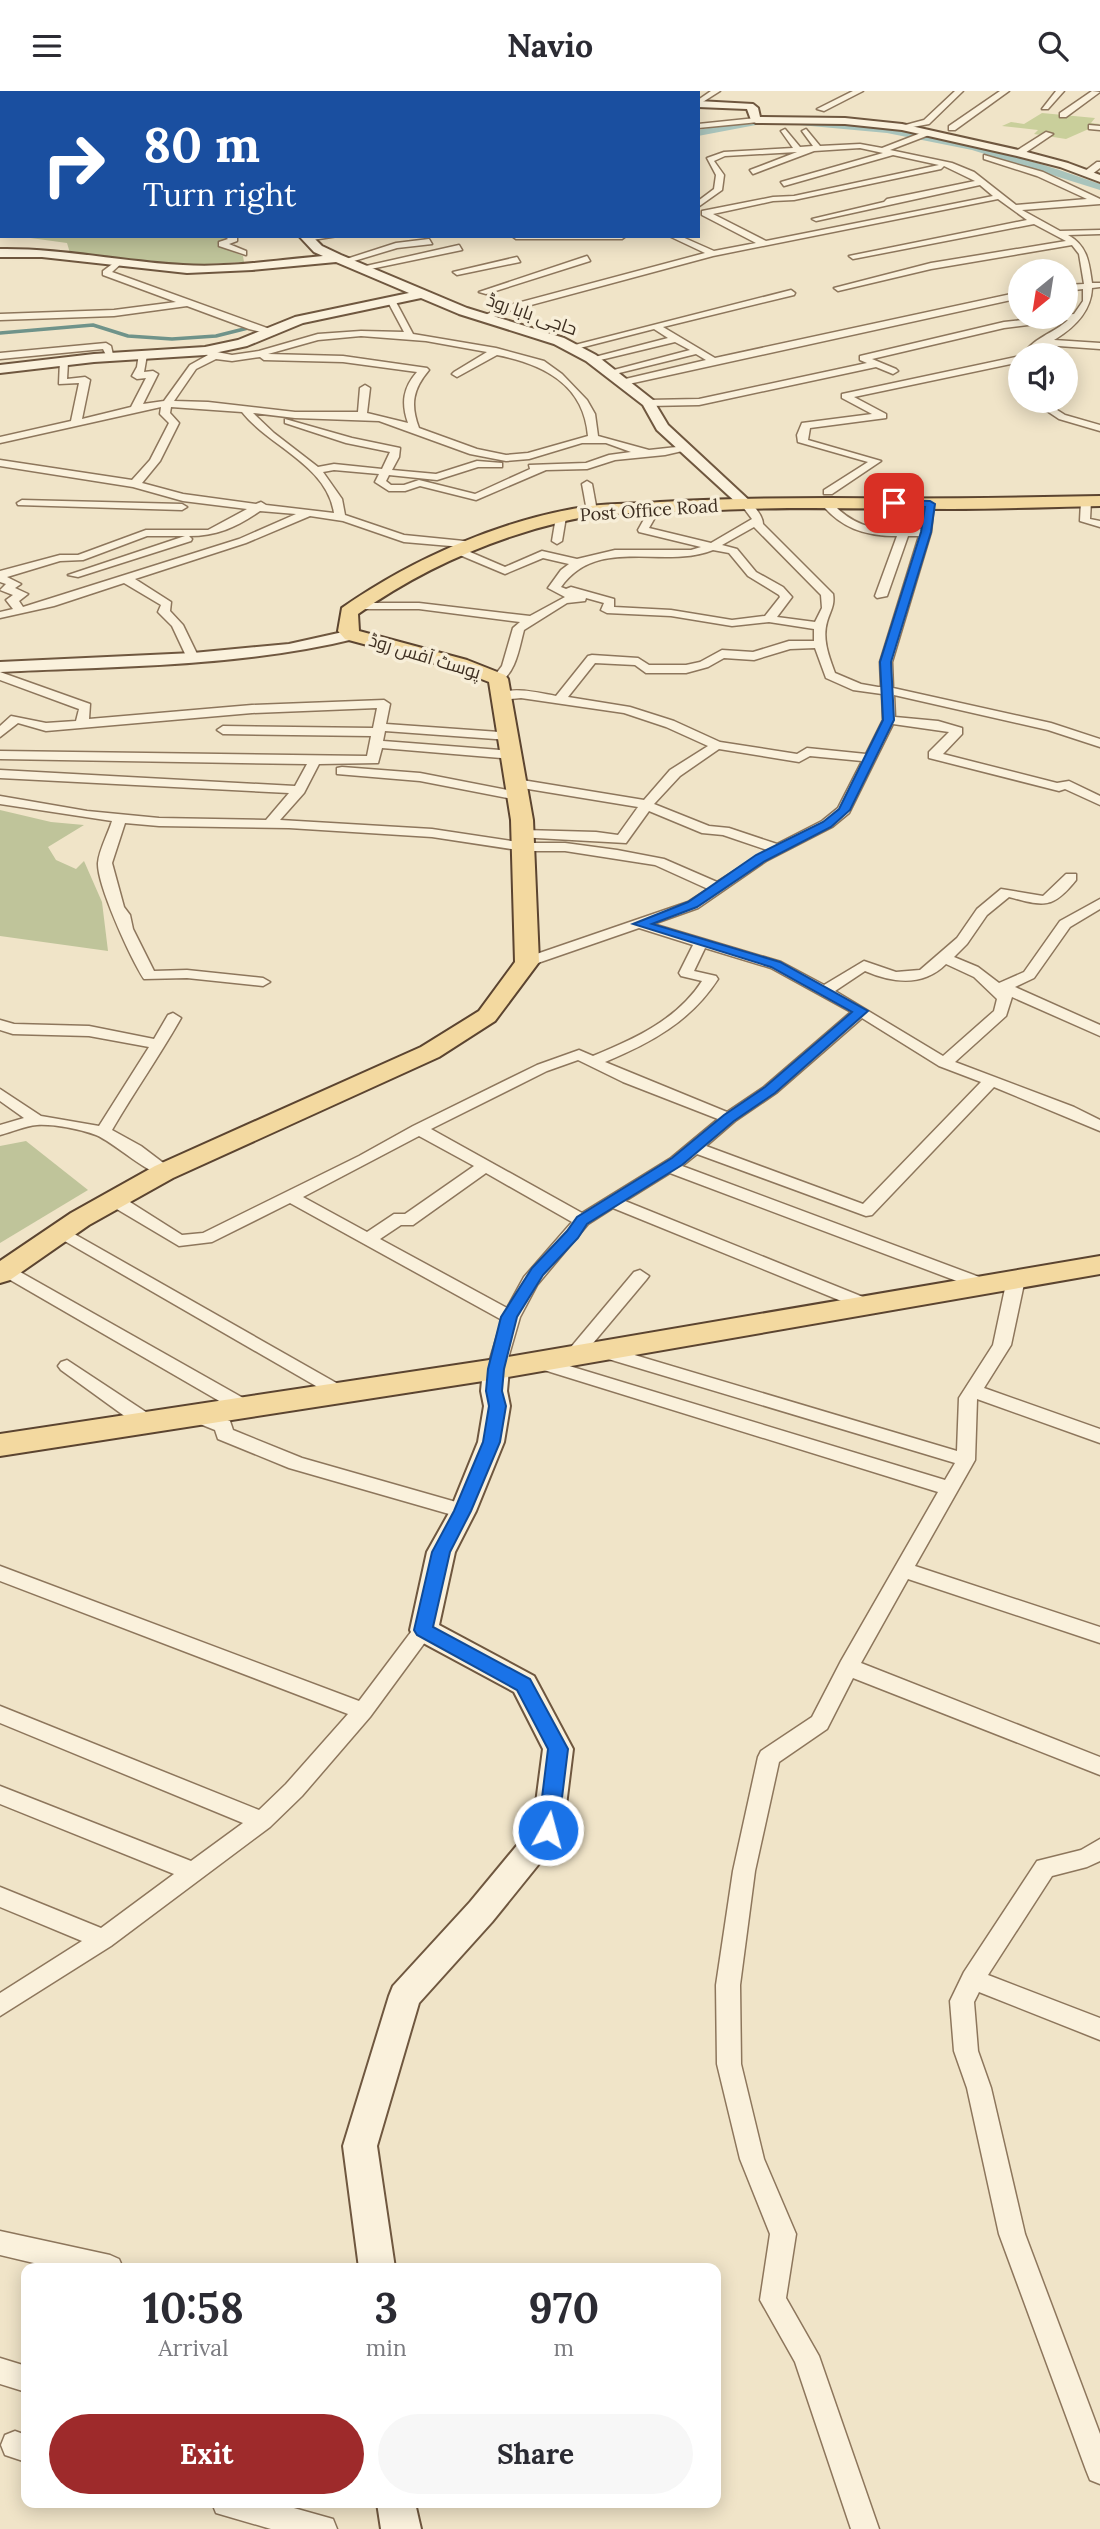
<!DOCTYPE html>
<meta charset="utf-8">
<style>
body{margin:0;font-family:Lora,Cairo,serif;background:#f7f7f7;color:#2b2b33;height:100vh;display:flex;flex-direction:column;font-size:26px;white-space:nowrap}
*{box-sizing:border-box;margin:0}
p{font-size:23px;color:#7c7c81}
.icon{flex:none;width:38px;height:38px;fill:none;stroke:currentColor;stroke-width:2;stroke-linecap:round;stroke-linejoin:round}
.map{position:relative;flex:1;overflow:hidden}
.sheet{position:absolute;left:21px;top:2172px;width:700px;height:245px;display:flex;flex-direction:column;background:#fff;border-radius:14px;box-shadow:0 4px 18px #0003}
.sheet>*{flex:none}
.banner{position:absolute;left:0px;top:0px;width:700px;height:147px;box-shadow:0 4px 18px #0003;background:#1a4fa0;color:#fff;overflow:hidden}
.needle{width:46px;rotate:210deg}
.fabs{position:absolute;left:1008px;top:168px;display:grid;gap:14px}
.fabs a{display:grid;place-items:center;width:70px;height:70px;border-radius:50%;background:#fff;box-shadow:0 4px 18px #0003;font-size:35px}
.pin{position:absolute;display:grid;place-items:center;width:60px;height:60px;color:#fff;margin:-30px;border-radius:14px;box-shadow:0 4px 10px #0006}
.me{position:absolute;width:77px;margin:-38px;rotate:7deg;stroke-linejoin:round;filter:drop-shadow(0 0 5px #0008)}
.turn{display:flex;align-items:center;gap:24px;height:147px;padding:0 28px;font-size:32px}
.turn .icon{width:91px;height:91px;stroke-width:2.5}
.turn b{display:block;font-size:49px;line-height:60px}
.eta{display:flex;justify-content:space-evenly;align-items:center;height:119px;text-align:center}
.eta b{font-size:42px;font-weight:700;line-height:49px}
.action{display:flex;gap:14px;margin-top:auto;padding:14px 28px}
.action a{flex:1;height:80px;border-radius:42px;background:#9e2a2b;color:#fff;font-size:28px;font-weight:700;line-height:80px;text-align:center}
.action a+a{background:#f7f7f7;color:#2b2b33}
header{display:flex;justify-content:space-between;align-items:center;height:91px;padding:0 28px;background:#fff;font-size:32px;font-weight:700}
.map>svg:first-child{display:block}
.green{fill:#c9cf9b}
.cemetery{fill:#bfc49a}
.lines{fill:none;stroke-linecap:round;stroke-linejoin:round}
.stream{stroke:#6f938a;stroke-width:3.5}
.canal{fill:#a9c4bc;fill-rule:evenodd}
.street-casing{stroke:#8d765c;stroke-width:3}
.secondary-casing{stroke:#6f573f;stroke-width:4}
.primary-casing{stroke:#5b4430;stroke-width:4}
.street{fill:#faf1dc;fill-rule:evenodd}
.secondary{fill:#faf1dc;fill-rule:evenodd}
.primary{fill:#f3d9a0;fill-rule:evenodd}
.route{fill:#1a73e8;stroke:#114b97;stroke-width:2}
.labels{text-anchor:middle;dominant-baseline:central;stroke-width:7;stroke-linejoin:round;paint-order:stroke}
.far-street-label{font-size:18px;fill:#3d2e20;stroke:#f7eed8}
</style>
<header><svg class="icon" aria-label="menu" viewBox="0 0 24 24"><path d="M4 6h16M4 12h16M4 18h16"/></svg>Navio<svg class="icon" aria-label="search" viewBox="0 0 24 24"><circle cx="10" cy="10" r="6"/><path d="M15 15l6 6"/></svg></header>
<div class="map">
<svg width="1100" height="2438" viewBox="0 0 1100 2438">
<rect width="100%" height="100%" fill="#f0e4c8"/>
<path class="green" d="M1042 22 1095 27 1091 32 1100 33 1066 48 1034 43 1038 39 1002 35 1011 31 1024 33Z"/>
<g class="cemetery">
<path d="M16 145H224L229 148 217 154 243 165 244 171 169 175 80 162 64 163 70 162 67 152Z"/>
<path d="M0 719 51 731 84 734 48 756 56 769 76 778 84 770 102 811 108 860 0 845Z"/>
<path d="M26 1050 88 1099 0 1152V1055Z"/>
</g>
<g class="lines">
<path class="stream" d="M0 242 93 234 128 245 172 248 216 245 252 236"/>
<g class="canal">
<path d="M433 0H445L432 2Z"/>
<path d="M800 28C904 35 1002 57 1100 93V99L972 59 887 42 800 34H756L698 45V39L749 29Z"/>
</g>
<g class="street-casing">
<g id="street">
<path d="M41 0H49L40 2Z"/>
<path d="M56 0H78L80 2H58Z"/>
<path d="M140 0H163L165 2H142Z"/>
<path d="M279 0H306L308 2H281Z"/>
<path d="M450 0H459L449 2Z"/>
<path d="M549 0H557L549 2Z"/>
<path d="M674 0H682L673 2Z"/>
<path d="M711 0H720L698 14V9Z"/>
<path d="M853 0H863L824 20 817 18Z"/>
<path d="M955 0H963L929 33 902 38 898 36 924 29Z"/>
<path d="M1000 0H1009L955 39H949V35Z"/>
<path d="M1056 0H1064L1048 18H1042Z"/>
<path d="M1092 0 1100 1 1066 26H1060V22Z"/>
<path d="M756 27 759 31 698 37V33Z"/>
<path d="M1089 34 1100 35V39L1089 38Z"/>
<path d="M785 38 800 56 813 55 802 40 806 38 820 55 860 53 882 57 926 40 929 44 890 59 952 72 974 81 1016 114 1087 108 1037 85 984 68V64L1043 81 1100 108V113L1022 119 1060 140 1100 139V143L1068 144C1088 155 1089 172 1092 192H1100V196L1092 197C1091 221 1074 237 1054 249L1100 252V258L1045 254 1035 259 1034 264H1024C1029 249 1056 241 1068 229L1004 237 872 268 896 278 898 280 893 283 876 276 699 314 648 315 643 312 648 309 699 308 867 272 860 269V265L1004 231 1074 223 1083 210V198L1066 200V194L1084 193 1079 163 1072 154 931 178 838 200 834 197 931 172 1066 150 1034 133 853 168 849 165 1027 129 998 108 713 165 505 221 485 230 480 227 499 217 705 162 669 145H680L714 160 756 152 702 124V120L773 106 794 105 939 74 893 64 784 95 781 91 883 62 860 57 814 60 753 83 750 79 797 61 725 65 714 70 724 84 722 99 698 116V110L714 98 716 84 707 67 724 61 793 57 781 40ZM944 75 975 90 887 108 884 111 812 128 816 130 980 94 993 105 766 150 713 123 773 110 794 109 941 78Z"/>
<path d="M1046 41 1053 43 1022 64H1016V60Z"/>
<rect x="0" y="71" width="2" height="5"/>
<path d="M1097 71H1100V77L1091 84H1085V80Z"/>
<path d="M0 104H2L0 109Z"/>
<path d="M225 145 237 146V150L229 153 246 160V164L219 155V151L228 148Z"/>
<path d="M303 145H338L306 150Z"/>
<path d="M512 145H626L622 148H516Z"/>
<path d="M429 148 432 153 397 157 344 173 340 170 396 152Z"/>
<path d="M459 154 462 159 361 180 357 177Z"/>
<path d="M587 165 590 170 486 203 479 201Z"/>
<path d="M517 166 520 171 457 184 453 181Z"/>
<path d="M119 168 123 171 112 181 278 241 273 244 249 238 187 215 114 225 0 229V223L114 219 176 211 103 184V180Z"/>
<path d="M791 199 795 202 794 204 663 236 715 267 1020 201V207L624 294 621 293V289L706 269 696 263 611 284 606 281 690 259 675 251 592 271 587 268 668 247 654 238 572 259 567 256Z"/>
<path d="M392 208 396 211 413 243 496 257 544 270 562 283 587 309 595 323 598 345 649 359 686 355 691 358 665 364 615 369 587 378 546 379 476 409 420 395 405 400H389L375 391 379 383 334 379 323 381 342 408 345 424 404 444 474 451 479 454 474 457 404 451 343 430 310 425 246 452 135 488 171 511 170 520 183 534 199 567 193 571 187 567 172 535 158 521 161 514 124 492 54 515 0 527V521L13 518 6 509 13 504 0 499 6 493 0 491V480L60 464H78L146 439H208L247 418 183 410 133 396 0 375V369L132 389 150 369 169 332 160 323 161 316 0 352V346L71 330 79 292 59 293 60 269 68 271 67 288 85 286 90 289 82 328 131 316 146 287 137 288 132 285 137 276 139 262 147 264 144 281 153 280 158 283 143 313 164 310 190 274 208 264 202 262V258L232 264 259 260 318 243 361 240 404 241 388 211ZM361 245 426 250 487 261 454 281 452 283 457 286 497 264C543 273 584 293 588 345L528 362 506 364 477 358 419 337C410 313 413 298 429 279L427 277 343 265 268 263 318 249ZM260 266 264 269 343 271 417 281C403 297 401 312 408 332L367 322 370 297 365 294 360 297 358 321H295L208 311 174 310 196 278 216 268 232 270ZM171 316 242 321C270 356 327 374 334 422L266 414 261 411 256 413 183 403 142 392 160 370 179 332 170 322ZM253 322 295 327 379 330 470 363 506 370 529 368 582 352H606L631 361 609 364 586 372 529 374 530 378 475 403 419 389 404 394H391L386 390 389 384 437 389 478 376H502V372L477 370 436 383 392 379 399 366 400 357 352 347 285 328V332L346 352 390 361 382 378 334 373 318 376 274 342ZM260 420 296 423 239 448 23 516 19 510 28 503 15 497 21 493 7 486 60 470 83 469 147 445H185L68 484 78 486 191 450 192 448 189 445C217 445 237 436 260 420Z"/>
<path d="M106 252 111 255 114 268H108L103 258 0 268V262Z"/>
<path d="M1020 265V271L854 306 886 323V327L810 337 808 349 881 370 832 403H824V399L868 371 798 351 797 344 802 332 872 323 842 307V303Z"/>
<path d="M1020 288V296L1015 293Z"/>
<path d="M1032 310H1043L1065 324 1100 334V340L1059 328Z"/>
<path d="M587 390 592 393 597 420 592 423 587 420 582 393Z"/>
<path d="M1086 407 1091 410 1090 428 1100 430V436L1080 430 1081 410Z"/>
<path d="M22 409 182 413 187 416 182 419 18 414 17 412Z"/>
<path d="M745 409C753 412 763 425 763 433L833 503C835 515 830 520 827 531 822 548 829 566 835 582L861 593 878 596H881L880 571 919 445H908L887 505 877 507 875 505 897 445C865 445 840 437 820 411L829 409C857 440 881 440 921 438L925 413 934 411 931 441 892 571 893 597 1051 632 1100 648V656L1048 639 894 604 895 626 938 630 962 637V643L943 663 1057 692 1069 690 1100 705V714L1065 698 1059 700 929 667V661L949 641 893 633 849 722 832 736 766 770 698 817 653 833 781 871 824 894 864 870 896 881 920 879 957 847 977 818 1001 798 1043 805 1066 783H1076V789C1052 819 1043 815 1009 806L987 824 967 853 954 866 978 876 999 892 1024 881 1060 830 1100 808V818L1070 836 1034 887 1015 896 1100 934V945L1012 906 1006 925 955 971 1074 1016 1100 1029V1040L994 996 872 1124 866 1125 697 1063 682 1075 990 1190 993 1194 990 1198H978L670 1082 625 1110 873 1210 876 1214 873 1218H861L613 1117 588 1133 537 1194 520 1226 505 1278 502 1282H490L487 1278 502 1229 290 1112 212 1151 179 1155 110 1114 108 1110 110 1106H122L182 1144 203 1142 359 1065 413 1035 537 974 579 959 593 965C634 948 677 929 702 890L681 885 679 882 693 854 639 837 532 874 527 875 520 871 522 868 688 811 708 798 655 774 565 760H524L432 746 289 737 159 735 125 732 112 772 124 816 130 824 133 838 154 880 187 879 263 887 270 891 263 895 187 887 144 888C131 868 97 794 98 772 99 759 108 743 112 730L0 713V705L87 720 159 727 266 729 289 702 0 687V679L295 695 307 673 0 668V660L367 665 371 645 223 643 217 639 223 635 373 637 377 617 252 622 46 640 18 632 0 646V635L11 625 46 632 76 630 79 618 0 589V581L90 613 89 628 252 614 384 609 390 613 386 633 513 642 515 645 509 649 385 640 383 650 512 660 518 664 512 668 382 657 378 672 319 673 304 702 280 729 432 738 524 752H565L617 759 664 768 717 791 767 759 723 744 702 742 649 720 626 752 518 746V740L523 739 596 741 618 744 638 716 516 696 509 692 516 688 644 709 670 679 708 655 666 636 624 622 521 607 501 609 495 605C510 594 538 602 556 605L588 565 592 564 638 567 649 574H686L700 571 722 559 753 561 789 550H814V538L769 531 732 535 671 525 607 522 601 519 604 512 586 507 585 510 567 512 524 539C519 557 516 583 498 592L492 588 502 575 513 537 520 531 419 518H358L352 515 358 512H419L530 525 565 506 548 497 561 479 569 473 543 467 505 483 455 462V458H463L505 476 542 460 577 468 615 459H691L701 456 639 441 638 439 652 414 661 416 649 437 711 452 752 428 740 412ZM754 436 821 504 822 517 815 531 777 526 792 506 783 496 756 481 737 458 722 454ZM713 459 729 462 748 485 779 504 780 506 765 525 732 529 671 519 614 516V508L571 496 566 498 561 496C598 444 663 479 713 459ZM815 557 826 587 853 599 882 603 883 629 866 663 807 657 797 663 720 651 674 630 630 616 568 606 595 572 635 574 646 582H686L708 576 724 567 754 569 790 558ZM719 658 799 671 810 665 862 670 838 717 822 730 777 753 729 737 709 735 654 713 680 685ZM705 857 771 877 851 921 764 996 727 1021 605 971C651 952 691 930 718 888L716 885 694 880ZM946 873 974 886 997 908 994 920 943 965 835 900 865 880C893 892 923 896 946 873ZM862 927 939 975 981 991 863 1113 706 1055 735 1030 776 1002ZM578 969 623 991 718 1028 671 1067 582 1122 431 1038 547 980ZM419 1045 474 1075 405 1123H394L367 1141 303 1106ZM486 1082 572 1131 524 1186 507 1217 380 1148 401 1134H413Z"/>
<path d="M561 423 566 426 562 450 557 453 552 450 556 426Z"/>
<path d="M342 676 420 682 518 701 525 705 518 709 420 690 337 683V677Z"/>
<path d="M173 922 181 927C159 966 134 1001 112 1039L141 1055 170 1077 172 1081 170 1085C154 1089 114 1051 96 1044 79 1038 54 1033 37 1034 25 1035 12 1041 0 1044V1034L24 1027 0 1010V998L41 1025 99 1035 149 956 89 945 13 943 0 939V929L14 933 89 935 154 948 168 924Z"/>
<path d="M62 1136 347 1298 350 1302 347 1306H335L56 1145 54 1141Z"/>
<path d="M6 1173 252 1312 255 1317 252 1322H240L0 1183V1175Z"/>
<path d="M640 1179 649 1185 646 1189 578 1270H566L563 1266 566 1262 634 1181Z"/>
<path d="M1016 1182 1025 1188 1011 1254 984 1297 1100 1338V1352L977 1308 975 1369 915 1475 1100 1536V1552L908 1488 861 1572 1100 1666V1684L853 1587 827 1638 779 1671 755 1780 740 1894 741 1973 764 2068 796 2143 786 2207 819 2265 879 2438H851L795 2271 760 2209 770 2143 740 2068 717 1973 716 1894 733 1780 758 1666 761 1660 812 1626 841 1570 938 1401 531 1275 528 1271 531 1267H543L945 1389 955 1372 595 1264 592 1260 601 1254 957 1360 959 1307 993 1254 1007 1188Z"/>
<path d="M67 1269 155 1327 157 1332 155 1337H141L61 1279 58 1275 61 1271Z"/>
<path d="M197 1318 230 1330 233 1339 302 1367 470 1415 473 1420 470 1425 463 1427 289 1377 218 1348 215 1339 190 1329 188 1324 190 1319Z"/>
<path d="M0 1475 359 1610 417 1533 424 1531 431 1533 434 1539 370 1626 302 1705 270 1736 111 1855 0 1925V1902L82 1850 0 1816V1796L101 1837 174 1783 0 1713V1695L191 1770 243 1732 0 1632V1615L259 1719 286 1693 348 1623 0 1490Z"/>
<path d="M1100 1748V1770L1087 1776 1052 1785 988 1884 1100 1927V1949L979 1901 974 1911 978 1960 991 1997 1025 2143 1100 2343V2393L1090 2389 1086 2379 999 2143 967 1997 954 1960 950 1910 964 1881 1037 1770 1081 1759Z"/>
<path d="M0 2140 110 2164 119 2168 123 2177H55L0 2164Z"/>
<path d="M0 2267 26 2275V2301L0 2293Z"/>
<path d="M15 2340 26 2344V2371L5 2364 1 2354 5 2344Z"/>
<path d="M212 2412H276L333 2428 337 2438H271L216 2422Z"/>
</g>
</g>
<g class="secondary-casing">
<g id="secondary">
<rect x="303" y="0" width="10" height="2"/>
<path d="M698 10 753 13 758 17 760 26 845 27 902 33 1023 60 1068 72 1100 84V91L1060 76 1017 65 902 39 845 33 756 32 751 29 747 18 698 16Z"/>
<path d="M299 145H312L322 155 341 164 467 217 564 247 596 264 653 309 668 334 752 412 750 415H740L657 339 643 314 586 270 554 253 459 223 421 207 303 232 247 255 205 264 94 271 0 282V274L94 263 205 256 238 249 295 226 409 202 336 171 252 179 187 182 42 166H0V158C62 157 122 171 183 174 230 177 276 169 323 165L314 161Z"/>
<path d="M352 539 360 544 358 547C241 576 119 575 0 581V571L193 562 289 553Z"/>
<path d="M496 1269 505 1272 509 1278 507 1300 510 1315 504 1351 476 1420 455 1461 439 1534 534 1585 573 1658 563 1739 559 1748 492 1831 419 1912 377 2055 395 2177H359L343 2055 389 1905 393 1895 470 1811 533 1735 543 1658 514 1601 414 1547 410 1539 427 1461 450 1420 478 1351 484 1315 481 1300 483 1278 487 1272Z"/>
<path d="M377 2412H415L421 2438H381Z"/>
</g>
</g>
<g class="primary-casing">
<g id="primary">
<path d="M1100 405V415C1051 416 1001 418 951 418 867 418 782 415 697 420 653 422 607 420 565 430 490 448 420 479 358 523L359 540 467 569 505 584 508 588 533 729 539 871 495 930 439 966 173 1087 89 1134 10 1189 0 1192V1170L71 1122 155 1075 421 956 479 920 515 871 511 729 489 591 453 577 345 548 338 540 342 517C413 467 505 427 591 415 613 412 637 413 660 411 716 408 773 407 829 407 920 408 1010 407 1100 405Z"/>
<path d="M1100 1165V1183L496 1288 0 1365V1343L496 1268Z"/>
</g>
</g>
<use href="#street" class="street"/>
<use href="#secondary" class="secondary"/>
<use href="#primary" class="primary"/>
</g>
<path class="route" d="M894 409 930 410 935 413 931 441 891 571 894 629 850 719 831 736 765 770 697 816 652 833 780 871 868 920 775 1002 734 1030 682 1074 587 1133 578 1147 543 1184 517 1226 504 1278 502 1300 506 1315 500 1351 471 1420 450 1461 433 1536 530 1588 568 1658 558 1739 555 1745 548 1748 541 1745 538 1739 548 1658 517 1599 417 1544 414 1539 432 1461 454 1420 483 1351 489 1315 486 1300 488 1278 501 1226 532 1177 567 1140 577 1126 672 1067 724 1024 765 996 852 921 771 876 633 833 688 811 756 764 823 731 839 718 883 629 880 571 921 441 925 416 890 414V410Z"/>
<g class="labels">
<g class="far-street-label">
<text transform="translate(532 223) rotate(19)">حاجی بابا روڈ</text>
<text transform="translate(649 419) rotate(-4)">Post Office Road</text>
<text transform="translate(425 565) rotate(17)">پوسٹ آفس روڈ</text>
</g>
</g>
</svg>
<div class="fabs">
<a><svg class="needle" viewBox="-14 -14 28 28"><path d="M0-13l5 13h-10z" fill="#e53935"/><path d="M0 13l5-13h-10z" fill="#7c7c81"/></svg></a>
<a><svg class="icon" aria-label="sound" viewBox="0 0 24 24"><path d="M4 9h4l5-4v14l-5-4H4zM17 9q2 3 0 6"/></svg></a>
</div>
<div class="pin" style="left:894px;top:412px;background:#d93025"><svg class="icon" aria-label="arrive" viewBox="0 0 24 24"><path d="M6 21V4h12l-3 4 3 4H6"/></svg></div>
<svg class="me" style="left:548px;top:1739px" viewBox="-20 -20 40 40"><circle r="17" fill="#1a73e8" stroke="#fff" stroke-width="3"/><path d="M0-11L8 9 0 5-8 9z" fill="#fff"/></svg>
<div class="banner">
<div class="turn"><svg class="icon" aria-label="right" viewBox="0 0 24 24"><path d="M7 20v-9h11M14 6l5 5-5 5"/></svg><div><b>80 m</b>Turn right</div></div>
</div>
<section class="sheet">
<div class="eta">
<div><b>10:58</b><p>Arrival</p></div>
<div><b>3</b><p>min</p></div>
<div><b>970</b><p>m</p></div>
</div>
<div class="action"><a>Exit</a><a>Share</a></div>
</section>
</div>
